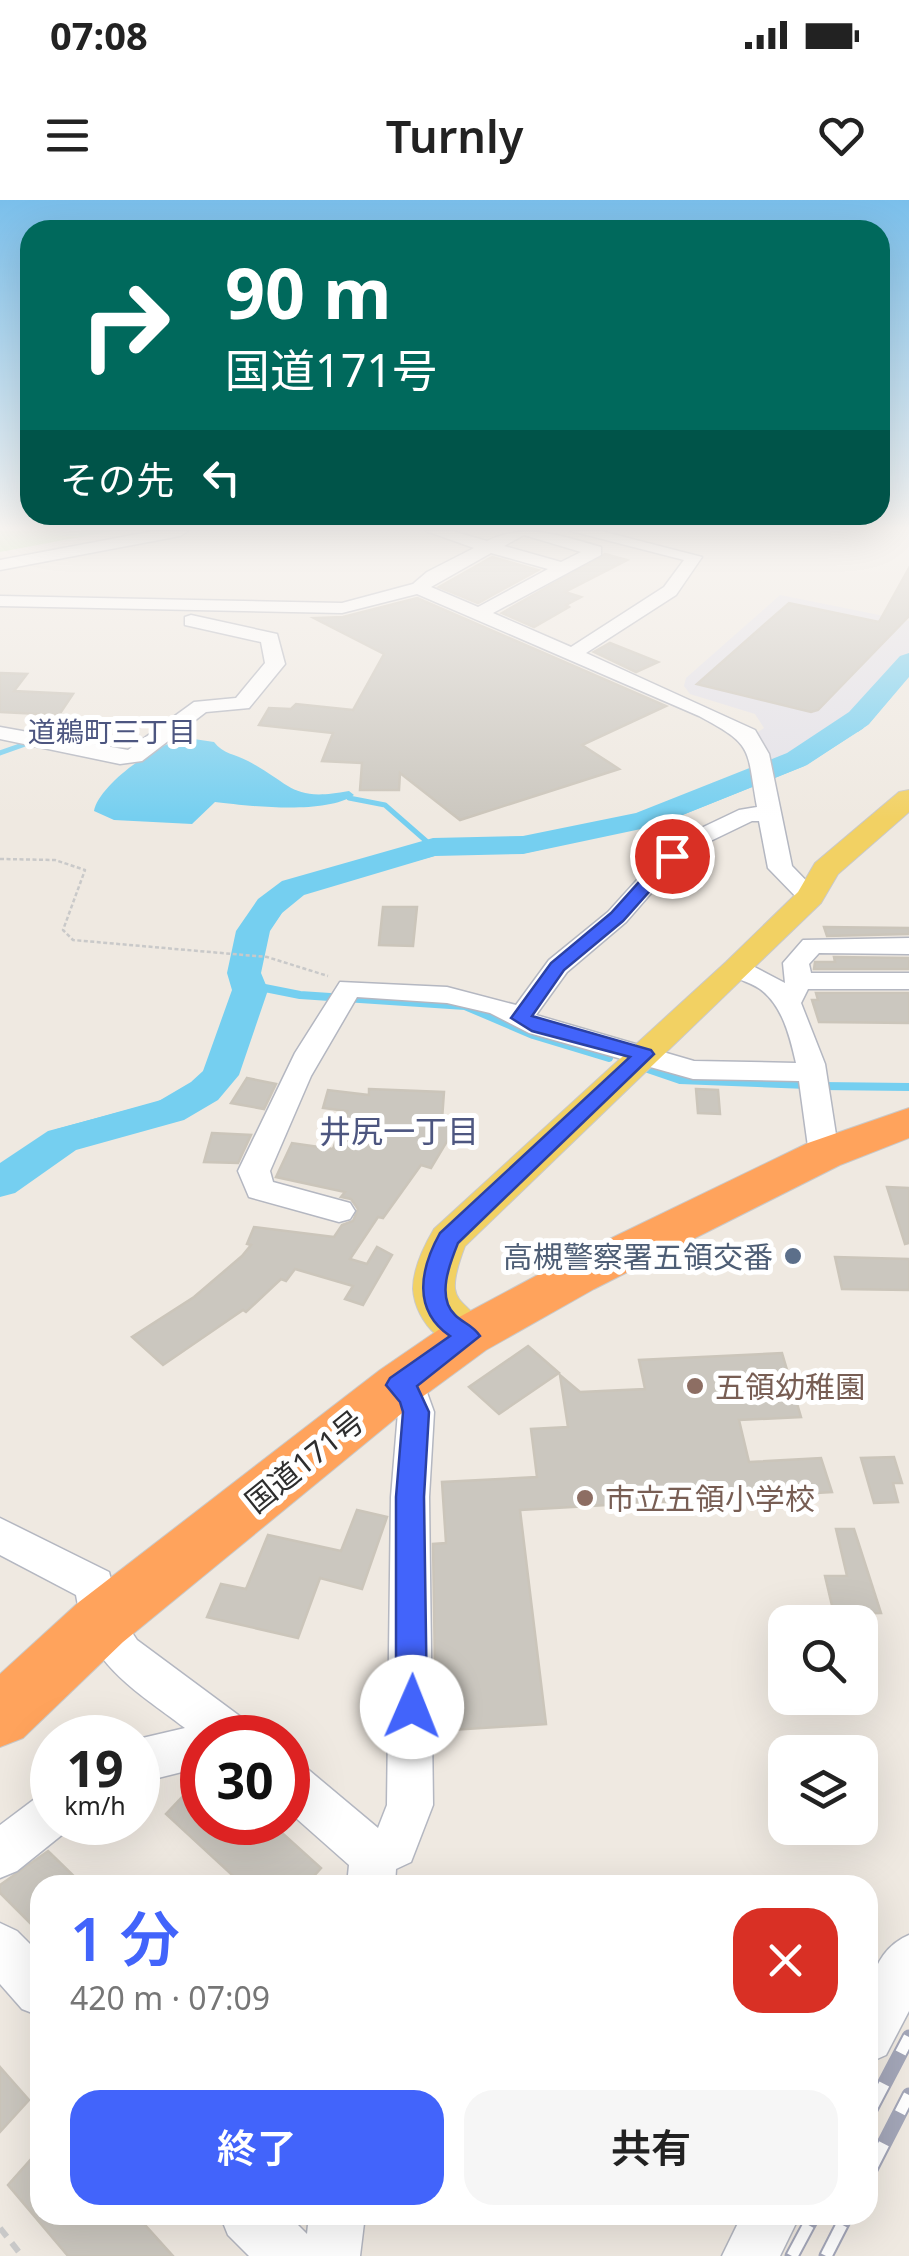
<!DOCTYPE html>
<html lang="ja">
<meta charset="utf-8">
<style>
body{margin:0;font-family:"Noto Sans","Noto Sans JP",sans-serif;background:#f6f6f6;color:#222;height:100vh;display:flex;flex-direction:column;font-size:38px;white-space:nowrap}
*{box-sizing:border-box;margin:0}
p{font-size:32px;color:#767676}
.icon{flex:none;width:55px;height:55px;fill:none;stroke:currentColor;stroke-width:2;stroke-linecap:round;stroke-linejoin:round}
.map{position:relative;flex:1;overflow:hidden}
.drawer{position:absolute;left:30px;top:1675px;width:848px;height:350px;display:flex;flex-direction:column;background:#fff;border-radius:30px;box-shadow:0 10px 40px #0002}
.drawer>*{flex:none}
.banner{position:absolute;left:20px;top:20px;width:870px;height:305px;border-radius:30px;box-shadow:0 10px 40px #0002;background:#00695c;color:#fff;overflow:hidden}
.buttons{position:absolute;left:768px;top:1405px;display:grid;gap:20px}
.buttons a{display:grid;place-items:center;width:110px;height:110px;border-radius:20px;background:#fff;box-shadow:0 10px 40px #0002;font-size:50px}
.speed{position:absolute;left:30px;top:1515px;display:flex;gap:20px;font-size:50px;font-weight:700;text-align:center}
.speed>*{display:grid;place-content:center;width:130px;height:130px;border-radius:50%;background:#fff;box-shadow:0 10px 40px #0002;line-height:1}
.speed small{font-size:25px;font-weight:400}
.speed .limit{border:15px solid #d22;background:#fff;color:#111}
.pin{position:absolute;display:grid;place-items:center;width:85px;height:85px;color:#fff;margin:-42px;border:5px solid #fff;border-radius:50%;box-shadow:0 2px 10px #0007}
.me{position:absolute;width:110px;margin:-55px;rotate:1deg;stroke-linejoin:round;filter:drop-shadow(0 0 8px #0008)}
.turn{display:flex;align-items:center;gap:35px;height:210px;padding:0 40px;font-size:45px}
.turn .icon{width:130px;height:130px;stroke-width:2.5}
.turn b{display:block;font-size:70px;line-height:85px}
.then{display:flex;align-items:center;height:95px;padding:0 40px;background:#0003;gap:20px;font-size:38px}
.round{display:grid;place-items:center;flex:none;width:105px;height:105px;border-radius:30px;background:#f6f6f6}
.overview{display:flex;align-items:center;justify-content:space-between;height:170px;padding:0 40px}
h1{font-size:60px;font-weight:600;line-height:75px;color:#4264fb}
.button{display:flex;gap:20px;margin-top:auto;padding:20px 40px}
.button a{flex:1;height:115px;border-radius:30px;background:#4264fb;color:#fff;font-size:40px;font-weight:600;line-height:115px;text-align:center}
.button a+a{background:#f6f6f6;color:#222}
.status{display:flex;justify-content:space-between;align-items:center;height:70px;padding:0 50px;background:#fff;direction:ltr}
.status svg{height:28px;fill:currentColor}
header{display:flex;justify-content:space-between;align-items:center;height:130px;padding:0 40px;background:#fff;font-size:45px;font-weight:600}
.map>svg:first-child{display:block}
.industrial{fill:#e3e1e8}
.green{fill:#b6e59e}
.water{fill:#75cff0}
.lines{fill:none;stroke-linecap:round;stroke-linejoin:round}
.stream-far2{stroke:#75cff0;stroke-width:4}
.stream-far1{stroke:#75cff0;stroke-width:5}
.stream{stroke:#75cff0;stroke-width:8}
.river{fill:#75cff0;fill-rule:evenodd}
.building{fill:#cbc7bf;stroke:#cbc5ba;stroke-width:2.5}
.minor-casing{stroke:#b4b7c1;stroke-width:3}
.major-casing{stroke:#c9c9c9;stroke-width:2}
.highway-casing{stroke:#c9c9c9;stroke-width:2}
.path-far1{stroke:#c9c9c9;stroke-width:2.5;stroke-dasharray:4 2.5;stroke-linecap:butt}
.path{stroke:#c9c9c9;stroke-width:6;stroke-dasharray:11 8;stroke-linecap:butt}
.minor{fill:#fff;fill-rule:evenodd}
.major{fill:#f2d163;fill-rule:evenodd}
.highway{fill:#ffa35c;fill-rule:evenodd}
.rail-casing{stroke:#a3a6b8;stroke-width:15}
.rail{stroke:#fff;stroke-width:11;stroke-dasharray:35;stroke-linecap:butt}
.route{fill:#4264fb;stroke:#2b41a3;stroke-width:2.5}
.service-dot{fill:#5c6f8a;stroke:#fff;stroke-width:4}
.education-dot{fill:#8d6e63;stroke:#fff;stroke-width:4}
.labels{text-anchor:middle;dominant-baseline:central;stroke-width:10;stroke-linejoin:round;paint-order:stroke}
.far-neighbourhood-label{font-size:28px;fill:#4d5680;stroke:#fff}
.service-label{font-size:30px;fill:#4e5e75;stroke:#fff;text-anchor:end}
.education-label{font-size:30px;fill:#785e54;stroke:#fff;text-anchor:start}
.street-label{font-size:30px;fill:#2e2e2e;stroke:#fff}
.neighbourhood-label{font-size:32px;fill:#4d5680;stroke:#fff}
</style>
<div class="status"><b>07:08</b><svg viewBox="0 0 49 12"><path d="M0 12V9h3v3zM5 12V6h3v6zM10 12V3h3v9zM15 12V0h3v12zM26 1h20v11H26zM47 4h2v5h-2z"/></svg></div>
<header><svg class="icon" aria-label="menu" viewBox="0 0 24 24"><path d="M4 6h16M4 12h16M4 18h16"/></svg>Turnly<svg class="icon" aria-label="heart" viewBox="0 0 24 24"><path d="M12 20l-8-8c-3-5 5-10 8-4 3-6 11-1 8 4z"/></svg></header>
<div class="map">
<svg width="909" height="2056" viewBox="0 0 909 2056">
<rect width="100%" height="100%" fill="#efe9e1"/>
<path class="industrial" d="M780 395 909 421V452L852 519 771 565 755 534 764 528 755 514 690 494 684 486 686 478Z"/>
<path class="green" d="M0 331H113L0 352Z"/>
<path class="water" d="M187 538 214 542C223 554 235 554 248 561 293 585 291 602 349 591L354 595C325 615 249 606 215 602L192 624 114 620 94 611C99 584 160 541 187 538Z"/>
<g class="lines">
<path class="stream-far2" d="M857 530 867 523 909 473"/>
<g class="stream-far1">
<path d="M0 553 31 542"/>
<path d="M349 598 385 605 433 647"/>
<path d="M257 772 261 738 285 704 308 688 439 652 523 651 666 619 803 564 861 527"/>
</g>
<g class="stream">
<path d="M250 785 300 795 465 806 533 835 609 858"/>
<path d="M639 866 680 880 807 885"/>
<path d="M821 886 909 887"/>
<path d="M0 970 57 933 179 899 206 876 236 798"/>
</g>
<path class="river" d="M909 453V477L869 524 807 565 655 626 523 654 435 656 304 695 282 713 270 731 261 773 268 790 239 875 218 900 184 920 76 950 15 993 0 997V963L48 931 157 902 191 882 203 871 232 790 227 773 236 731 258 699 282 681 433 638 523 636 636 613 787 553 849 512 900 456Z"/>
</g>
<g class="building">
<path d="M605 354 627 360 565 392 581 397 566 405 569 407 534 427 502 413Z"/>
<path d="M492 357 538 370 478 403 439 387Z"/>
<path d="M909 368V416L818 510 811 512 697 484 789 403 879 422Z"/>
<path d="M417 398 666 506 582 545 619 569 460 620 400 573 399 590H360L362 563 322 561 333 533 259 525 269 508 291 509 296 504 353 510 384 454 314 418 343 417Z"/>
<path d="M610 443 658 462 636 472 594 452Z"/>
<path d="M0 473 27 474 14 491 73 494 59 515 0 512Z"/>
<path d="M383 707H417L413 746 379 745Z"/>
<path d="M824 727 909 728V734L827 736Z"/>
<path d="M834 757 909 758V769H814L815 762H835Z"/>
<path d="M816 793H909V823L819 822 812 800H818Z"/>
<path d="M247 878 276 884 264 909 231 903Z"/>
<path d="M369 889 444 892 442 920 458 923 431 968 421 965 383 1018 378 1017 350 1059 367 1064 377 1047 392 1055 363 1105 345 1099 353 1086 295 1069 286 1081 281 1079 246 1112 243 1110 163 1165 132 1137 194 1097 242 1056 251 1045 247 1044 254 1027 334 1037 342 1025 353 1021 358 1009 351 999 341 997 345 992 276 977 292 943 333 949 347 911 323 908 328 890 369 895Z"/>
<path d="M696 889 718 890 720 914 698 913Z"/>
<path d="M212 933 251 935 238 963 204 962Z"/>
<path d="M887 987 909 988V1043L905 1044Z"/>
<path d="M835 1057 909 1059V1090L842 1089Z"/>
<path d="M528 1146 559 1173 499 1214 469 1187Z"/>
<path d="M782 1153 801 1217 739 1220 749 1262 821 1258 832 1292 520 1310 546 1524 436 1531 433 1344 446 1343 442 1282 537 1277 531 1229 568 1227 560 1175 580 1192 645 1189 639 1160Z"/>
<path d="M894 1257 902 1283H893L898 1302 874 1303 861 1258Z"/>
<path d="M357 1310 387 1317 362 1389 320 1378 298 1438 207 1417 221 1384 246 1389 268 1335 341 1351Z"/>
<path d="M836 1329H854L881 1413 834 1414 825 1376H847Z"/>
<path d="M202 1576V1622H270L321 1668 306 1685H243L166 1614Z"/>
<path d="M48 1651 83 1685H40V1733L0 1693V1685Z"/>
<path d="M0 1867 29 1900 0 1932Z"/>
<path d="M40 1949V2015H136L173 2056H68L8 1985Z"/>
</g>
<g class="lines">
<g class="minor-casing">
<g id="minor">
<path d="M154 331H188L180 336 0 370V360Z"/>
<path d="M426 331H452L487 341C526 322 562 336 601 347V355L493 413 571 447 664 387 684 360 571 331H601L702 357 676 395 586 453 755 530 769 554 792 666 822 697 819 702H801L768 668 759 621H752L694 649 680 660 626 722 567 772 536 815 694 861 796 863C790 837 783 806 760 789 749 781 734 780 725 769L729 763H747L785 783 783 763 803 740 909 738V754L819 753 809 764 811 773H909V789H808L801 803 825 864 839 954 835 961 824 964 813 961 809 954 799 881 693 879 529 833 490 813 447 803 357 797 311 876 270 971 273 982 350 1003 355 1011 350 1019 339 1022 249 997 238 971 295 853 340 782 447 787 516 805 549 760 608 712 664 650 678 639 739 610 757 607C746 547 755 546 699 516L417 394 342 413 0 406V396L342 403 413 384 427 372 474 348ZM524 335 581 352 561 362 504 346ZM491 353 548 369 478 407 431 387Z"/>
<path d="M191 415 277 434 285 464 249 508 206 512 142 561 120 564 0 539V527L128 550 194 502 236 498 265 463 261 442 185 425V417Z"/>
<path d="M399 1171 412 1175 425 1187 434 1212 429 1297 433 1605 411 1662 396 1669 395 1685H347L349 1665 288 1611V1560L304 1566 378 1628 387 1605 391 1297 398 1212 381 1185 386 1175Z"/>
<path d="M0 1318 109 1372 121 1416 137 1440 249 1523 255 1538H202V1567L138 1583V1539L185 1528C134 1489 87 1464 76 1395L0 1355Z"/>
<path d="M52 1591V1622H72L68 1630 17 1671 0 1678V1625L36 1598Z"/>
<path d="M0 1723 17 1731 40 1754V1816L22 1809 0 1784Z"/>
<path d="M909 1735V1811L886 1855 868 1863C865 1819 861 1755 909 1735Z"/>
<path d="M220 2015H288L307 2034 309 2015H365L360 2056H249L228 2035Z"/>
<path d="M742 2015H800L780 2056H722Z"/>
</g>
</g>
<g class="major-casing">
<path id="major" d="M909 590V612L838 674 821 703 465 1046C440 1112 466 1092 490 1136L483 1148C450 1158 415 1123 413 1089 413 1069 424 1046 434 1029L726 762 798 692 815 663 899 592Z"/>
</g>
<g class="highway-casing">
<path id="highway" d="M909 908V938L840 965 594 1089 486 1150 418 1200 123 1442 23 1538 0 1547V1474L79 1402 380 1170 450 1122 560 1063 808 943Z"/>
</g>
<path class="path-far1" d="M0 659 55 660 85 670 63 730 73 740 267 757 328 776"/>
<path class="path" d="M0 2028 22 2056"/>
<use href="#minor" class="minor"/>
<use href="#major" class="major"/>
<use href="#highway" class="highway"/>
<g class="rail-casing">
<g id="rail">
<path d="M868 1915 909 1837"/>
<path d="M868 1975 909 1895"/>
<path d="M792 2056 814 2015"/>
<path d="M826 2056 847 2015"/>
</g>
</g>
<use href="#rail" class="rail"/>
</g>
<linearGradient id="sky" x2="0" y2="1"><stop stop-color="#7abfeb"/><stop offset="0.53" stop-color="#f8f5f2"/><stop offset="1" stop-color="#f8f5f2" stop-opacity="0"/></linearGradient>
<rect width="909" height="619" fill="url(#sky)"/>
<path class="route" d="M666 652 681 656 623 721 564 770 532 816 651 850 654 854 458 1043C450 1063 436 1097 455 1115 463 1123 473 1125 480 1136L417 1186 429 1212 424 1297 427 1507 423 1518 412 1522 401 1518 396 1507V1297L403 1212 400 1202 386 1185 390 1178 450 1136C412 1110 420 1069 440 1033L630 857 532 831 511 818 551 763 611 713Z"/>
<circle class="service-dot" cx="793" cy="1056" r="10"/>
<g class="education-dot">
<circle cx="695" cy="1186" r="10"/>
<circle cx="585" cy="1298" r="10"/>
</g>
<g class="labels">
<g class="far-neighbourhood-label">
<text x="112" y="531">道鵜町三丁目</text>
</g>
<g class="service-label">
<text x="773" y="1056">高槻警察署五領交番</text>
</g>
<g class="education-label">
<text x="715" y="1186">五領幼稚園</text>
<text x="605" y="1298">市立五領小学校</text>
</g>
<g class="street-label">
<text transform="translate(304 1261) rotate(-39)">国道171号</text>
</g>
<g class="neighbourhood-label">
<text x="399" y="930">井尻一丁目</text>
</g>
</g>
</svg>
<div class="buttons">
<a><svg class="icon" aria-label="search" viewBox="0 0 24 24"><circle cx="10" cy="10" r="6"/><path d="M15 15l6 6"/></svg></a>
<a><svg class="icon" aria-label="layers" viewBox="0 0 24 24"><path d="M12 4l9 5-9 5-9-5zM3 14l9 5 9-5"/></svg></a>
</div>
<div class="speed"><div>19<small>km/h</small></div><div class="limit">30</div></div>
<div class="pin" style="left:672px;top:656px;background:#d93025"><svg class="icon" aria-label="arrive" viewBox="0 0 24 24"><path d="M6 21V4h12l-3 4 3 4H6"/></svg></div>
<svg class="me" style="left:412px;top:1507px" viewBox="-20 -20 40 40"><circle r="19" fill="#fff"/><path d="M0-13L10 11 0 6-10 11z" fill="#4264fb"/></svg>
<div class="banner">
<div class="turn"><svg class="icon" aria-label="right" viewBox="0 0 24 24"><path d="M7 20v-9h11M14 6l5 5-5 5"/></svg><div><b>90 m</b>国道171号</div></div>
<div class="then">その先<svg class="icon" aria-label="left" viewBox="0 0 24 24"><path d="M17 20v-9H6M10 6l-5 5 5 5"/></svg></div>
</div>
<section class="drawer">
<div class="overview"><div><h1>1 分</h1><p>420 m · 07:09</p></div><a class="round" style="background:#d93025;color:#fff"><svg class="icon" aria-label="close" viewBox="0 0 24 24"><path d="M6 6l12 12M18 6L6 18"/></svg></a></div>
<div class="button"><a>終了</a><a>共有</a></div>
</section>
</div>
